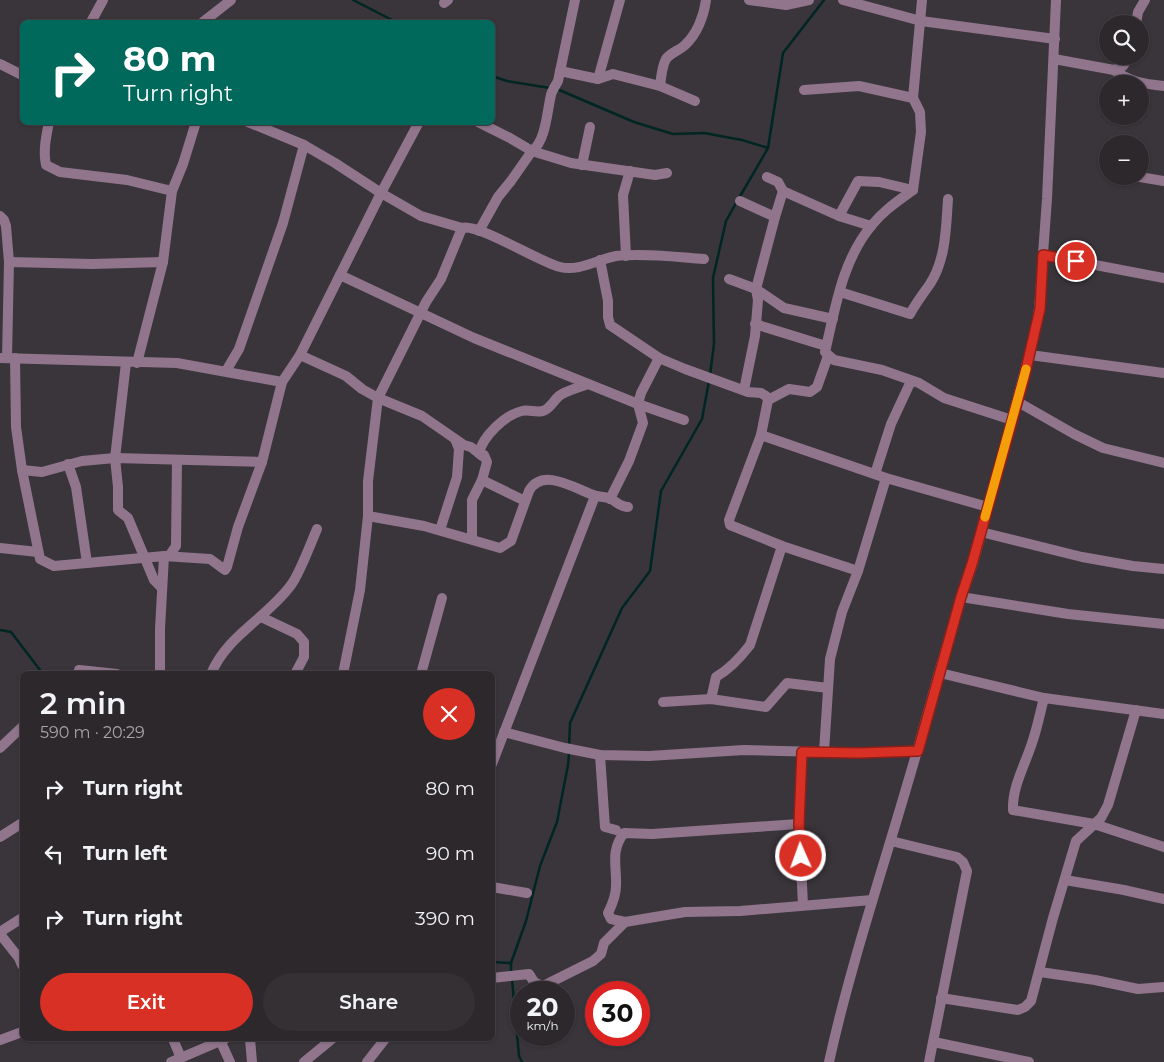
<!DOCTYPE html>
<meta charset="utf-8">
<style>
body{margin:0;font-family:Montserrat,sans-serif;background:#343034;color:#f1f3f6;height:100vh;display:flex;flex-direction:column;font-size:19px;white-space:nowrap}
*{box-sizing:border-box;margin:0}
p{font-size:16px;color:#a6a6a9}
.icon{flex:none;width:28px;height:28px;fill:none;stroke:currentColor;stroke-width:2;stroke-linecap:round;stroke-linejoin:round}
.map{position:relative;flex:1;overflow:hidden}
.drawer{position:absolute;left:20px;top:671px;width:475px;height:370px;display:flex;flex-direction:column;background:#2c282c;border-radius:8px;box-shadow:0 1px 4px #0004,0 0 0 1px #484448}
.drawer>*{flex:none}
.banner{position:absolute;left:20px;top:20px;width:475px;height:105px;border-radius:8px;box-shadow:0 1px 4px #0004,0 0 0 1px #484448;background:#00695c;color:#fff;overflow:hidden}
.tools{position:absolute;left:1099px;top:15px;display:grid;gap:10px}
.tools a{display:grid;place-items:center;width:50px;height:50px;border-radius:50%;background:#2c282c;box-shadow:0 1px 4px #0004,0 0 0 1px #484448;font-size:25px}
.speed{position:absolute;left:510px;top:981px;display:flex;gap:10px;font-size:25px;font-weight:700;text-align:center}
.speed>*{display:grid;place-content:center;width:65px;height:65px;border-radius:50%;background:#2c282c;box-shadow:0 1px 4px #0004,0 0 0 1px #484448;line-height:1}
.speed small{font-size:12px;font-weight:400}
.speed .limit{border:8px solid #d22;background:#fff;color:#111}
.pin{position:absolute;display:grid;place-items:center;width:42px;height:42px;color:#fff;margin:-21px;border:2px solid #fff;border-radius:50%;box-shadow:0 1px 5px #0007}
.me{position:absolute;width:55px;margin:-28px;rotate:358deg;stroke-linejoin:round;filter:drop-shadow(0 0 4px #0008)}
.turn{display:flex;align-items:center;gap:18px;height:105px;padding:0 20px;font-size:22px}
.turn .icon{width:65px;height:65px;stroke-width:2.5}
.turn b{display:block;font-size:35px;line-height:42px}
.round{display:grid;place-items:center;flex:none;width:52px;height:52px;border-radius:26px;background:#343034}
.head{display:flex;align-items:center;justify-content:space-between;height:85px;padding:0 20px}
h1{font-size:30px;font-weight:600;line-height:38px}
.action{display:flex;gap:10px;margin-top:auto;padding:10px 20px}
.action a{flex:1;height:58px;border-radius:30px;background:#d93025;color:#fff;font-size:20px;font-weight:600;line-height:58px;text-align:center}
.action a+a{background:#343034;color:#f1f3f6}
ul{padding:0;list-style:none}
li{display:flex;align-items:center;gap:15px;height:65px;padding:0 20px}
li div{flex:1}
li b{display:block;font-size:19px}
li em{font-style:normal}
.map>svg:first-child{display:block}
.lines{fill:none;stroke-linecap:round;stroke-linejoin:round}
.stream{stroke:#002624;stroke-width:2.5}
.minor{stroke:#90758d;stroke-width:10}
.route-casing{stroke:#8d1f18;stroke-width:12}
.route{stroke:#d93025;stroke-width:9}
.slow{stroke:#f59e0b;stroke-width:9}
</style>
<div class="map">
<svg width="1164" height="1062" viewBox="0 0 1164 1062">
<rect width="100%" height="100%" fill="#3a353a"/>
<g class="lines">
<g class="stream">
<path d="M353 0 396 22"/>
<path d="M492 76 507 81 550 88"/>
<path d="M557 89 634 122 673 134 704 133 742 140 768 148"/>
<path d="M739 198 768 148 783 53 824 0"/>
<path d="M710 375 714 344 713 278 726 221 736 203"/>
<path d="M0 630 11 632 43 674"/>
<path d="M569 747 570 723 622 608 650 571 661 491 702 419 709 381"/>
<path d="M492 962 511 963"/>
<path d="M511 973V963L526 921 540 866 557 822 568 765 569 753"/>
<path d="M512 979 519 1056 522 1062"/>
</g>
<g class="minor">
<path d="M749 0 786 5 809 0"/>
<path d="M843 0 921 21 1055 39"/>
<path d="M922 0 913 98 920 112 921 132 913 190C898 201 883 211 872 225 842 260 835 310 825 352L834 360 882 370 919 383 944 398 1012 420"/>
<path d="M444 3 448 0"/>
<path d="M91 22 103 0"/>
<path d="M203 22 231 0"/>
<path d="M1136 24 1138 12 1145 0"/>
<path d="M1054 59 1114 70 1123 66 1130 56"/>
<path d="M0 64 22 75"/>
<path d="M1114 70C1129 82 1145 84 1164 86"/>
<path d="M560 71 598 79 613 74 660 86 695 101"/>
<path d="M598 79 620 0"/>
<path d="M660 86C661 78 662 66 666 59 671 52 679 51 685 45 697 34 704 16 706 0"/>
<path d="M804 90 859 86 913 98"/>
<path d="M49 122C46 137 43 151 46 165L60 172 127 180 172 191"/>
<path d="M248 122 304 145 335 163 381 193 421 216 462 228"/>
<path d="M478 122 510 138 532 151 571 163 655 175 667 173"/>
<path d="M582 165 590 127"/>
<path d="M1134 176 1164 181"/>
<path d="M767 177 778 182 783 191 839 216 858 181 879 182 913 190"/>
<path d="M740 201 775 217"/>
<path d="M0 216 4 220 6 226 9 262 7 358"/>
<path d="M839 216 871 226"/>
<path d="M479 231 498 197 511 181 532 151C546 141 547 111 551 95 552 90 556 85 558 81L575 0"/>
<path d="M1043 255 1164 278"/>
<path d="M626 256 623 195 630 171"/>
<path d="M600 260 608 301V317L610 325 659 358"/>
<path d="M9 262 92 264 163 262"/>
<path d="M340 275 381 193 419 122"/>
<path d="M729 279 756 289 784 308 833 319"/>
<path d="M840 292 910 314C916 303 923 294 930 284 946 259 946 228 948 199"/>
<path d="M755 324 826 346"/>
<path d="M300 355 346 376 362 389 378 398 422 416 464 445 471 447 482 456 484 455 487 462 482 480 472 500V539"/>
<path d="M1030 355 1164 373"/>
<path d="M0 358 177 363 282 382 300 355 340 275 474 338 638 404 641 393 659 358 685 369 748 392 761 393 766 396 768 400 761 435 886 478 988 507"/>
<path d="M15 358 16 427 22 470 40 559 54 566 164 556 210 559 225 570 227 567 238 527 262 462 282 382"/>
<path d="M126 363 115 458 118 487V510L128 518 154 580 162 588"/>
<path d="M137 363 163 262 172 191 183 164 196 122"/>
<path d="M226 371 239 349 283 223 304 145"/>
<path d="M744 390 755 336 758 300 756 289 775 217 783 191"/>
<path d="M768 400 789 389 810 392 817 387 828 356"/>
<path d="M1018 402 1074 434 1103 448 1164 463"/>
<path d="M638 404 684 420"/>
<path d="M761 435 729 520 730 525 782 546 858 571"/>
<path d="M479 453C483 436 505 415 522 411 529 409 539 414 545 410 551 407 554 400 559 396 567 390 579 388 588 384"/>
<path d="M68 464 76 487 87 563"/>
<path d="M22 470 42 472 82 461 115 458 262 462"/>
<path d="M875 474 891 424 911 381"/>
<path d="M482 480 525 501"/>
<path d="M610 499 629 461 643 423 638 404"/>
<path d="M368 516 424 526 500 548 511 541 529 491C543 466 577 490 596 496 601 497 607 497 611 499 618 503 621 507 628 507"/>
<path d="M440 530 457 477 459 449 455 439"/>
<path d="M981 532 1082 557 1133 566 1164 569"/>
<path d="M0 548 38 552"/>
<path d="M169 556 176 546 177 460"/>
<path d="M961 597 1068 614 1164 624"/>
<path d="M261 617 297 634 304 642V657L295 674"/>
<path d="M940 673 1044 698 1164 714"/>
<path d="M78 674 79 670 117 674"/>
<path d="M160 674V629L164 556"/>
<path d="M211 674C227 635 267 618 291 585 300 573 310 545 317 529"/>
<path d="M343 674 360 590 368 516V481L378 398 426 302 441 279 462 228C478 223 539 262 560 267 578 272 599 259 616 256 644 253 675 257 704 259"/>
<path d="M421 674 442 598"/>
<path d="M1044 698C1040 713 1037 729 1032 743 1025 765 1012 787 1013 810L1094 824 1164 847"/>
<path d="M711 699 716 677C730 669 740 658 750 645L782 546"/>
<path d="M663 702 711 699 766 707 787 683 828 688"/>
<path d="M504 732 565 748 600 755 649 756 744 750 859 753 918 751"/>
<path d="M0 748 22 727"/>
<path d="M802 752 799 824 803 905"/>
<path d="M824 752 830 659 842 612 858 571 886 478"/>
<path d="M600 755 605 827 616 830"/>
<path d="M492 764 595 496"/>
<path d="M799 824 652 834 624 833C610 851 617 866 616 886 616 896 612 905 608 913L611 919 625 922 685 912 740 911 872 900"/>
<path d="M0 837 22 823"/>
<path d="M891 841 957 857 963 862 967 871 929 1062"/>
<path d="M1065 880 1124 890 1164 899"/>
<path d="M492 887 527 893"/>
<path d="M0 932 22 918"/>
<path d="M0 934 19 958 22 965"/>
<path d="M1040 972 1095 980 1138 989 1164 987"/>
<path d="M492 978 529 974 534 982 542 986 549 983 593 961 601 954 604 943 625 922"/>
<path d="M941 998 1018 1010 1025 1007 1031 1001 1053 918 1076 841 1101 818 1108 805 1136 710"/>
<path d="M173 1039 181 1058"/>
<path d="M250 1039 252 1062"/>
<path d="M0 1040 22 1032"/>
<path d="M220 1040 230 1062"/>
<path d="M934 1042 1029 1062"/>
<path d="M171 1062 225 1039"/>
<path d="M304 1062 332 1039"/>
<path d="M367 1062 385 1039"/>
<path d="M829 1062C850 967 881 875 908 782 930 709 947 635 973 564L1034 337 1039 309 1047 199 1056 0"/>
</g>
</g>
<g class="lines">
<g class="route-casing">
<path id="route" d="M801 856 799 824 802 752 859 753 918 751 961 597 972 564 1024 378 1040 309 1043 255 1076 261"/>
</g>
<use href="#route" class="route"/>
<path class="slow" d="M985 517 1026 369"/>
</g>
</svg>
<div class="tools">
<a><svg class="icon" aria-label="search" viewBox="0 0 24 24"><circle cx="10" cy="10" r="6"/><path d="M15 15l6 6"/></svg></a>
<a>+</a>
<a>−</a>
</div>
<div class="speed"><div>20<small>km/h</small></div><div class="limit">30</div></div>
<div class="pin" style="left:1076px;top:261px;background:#d93025"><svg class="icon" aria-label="arrive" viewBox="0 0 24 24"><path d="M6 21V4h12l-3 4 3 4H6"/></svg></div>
<svg class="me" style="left:801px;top:856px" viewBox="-20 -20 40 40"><circle r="17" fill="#d93025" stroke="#fff" stroke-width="3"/><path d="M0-11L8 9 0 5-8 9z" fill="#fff"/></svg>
<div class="banner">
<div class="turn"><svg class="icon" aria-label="right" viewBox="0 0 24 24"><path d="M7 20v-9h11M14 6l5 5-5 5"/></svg><div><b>80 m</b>Turn right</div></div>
</div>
<section class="drawer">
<div class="head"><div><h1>2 min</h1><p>590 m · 20:29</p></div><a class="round" style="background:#d93025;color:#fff"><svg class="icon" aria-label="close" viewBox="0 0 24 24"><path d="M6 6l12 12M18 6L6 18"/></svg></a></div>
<ul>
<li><svg class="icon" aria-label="right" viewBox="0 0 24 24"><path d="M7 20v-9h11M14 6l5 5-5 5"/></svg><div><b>Turn right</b></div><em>80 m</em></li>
<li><svg class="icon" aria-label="left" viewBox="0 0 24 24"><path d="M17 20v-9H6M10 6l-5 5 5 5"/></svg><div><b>Turn left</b></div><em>90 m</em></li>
<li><svg class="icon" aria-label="right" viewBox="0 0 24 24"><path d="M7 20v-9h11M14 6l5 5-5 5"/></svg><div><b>Turn right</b></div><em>390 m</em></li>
</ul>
<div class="action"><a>Exit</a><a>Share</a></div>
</section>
</div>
